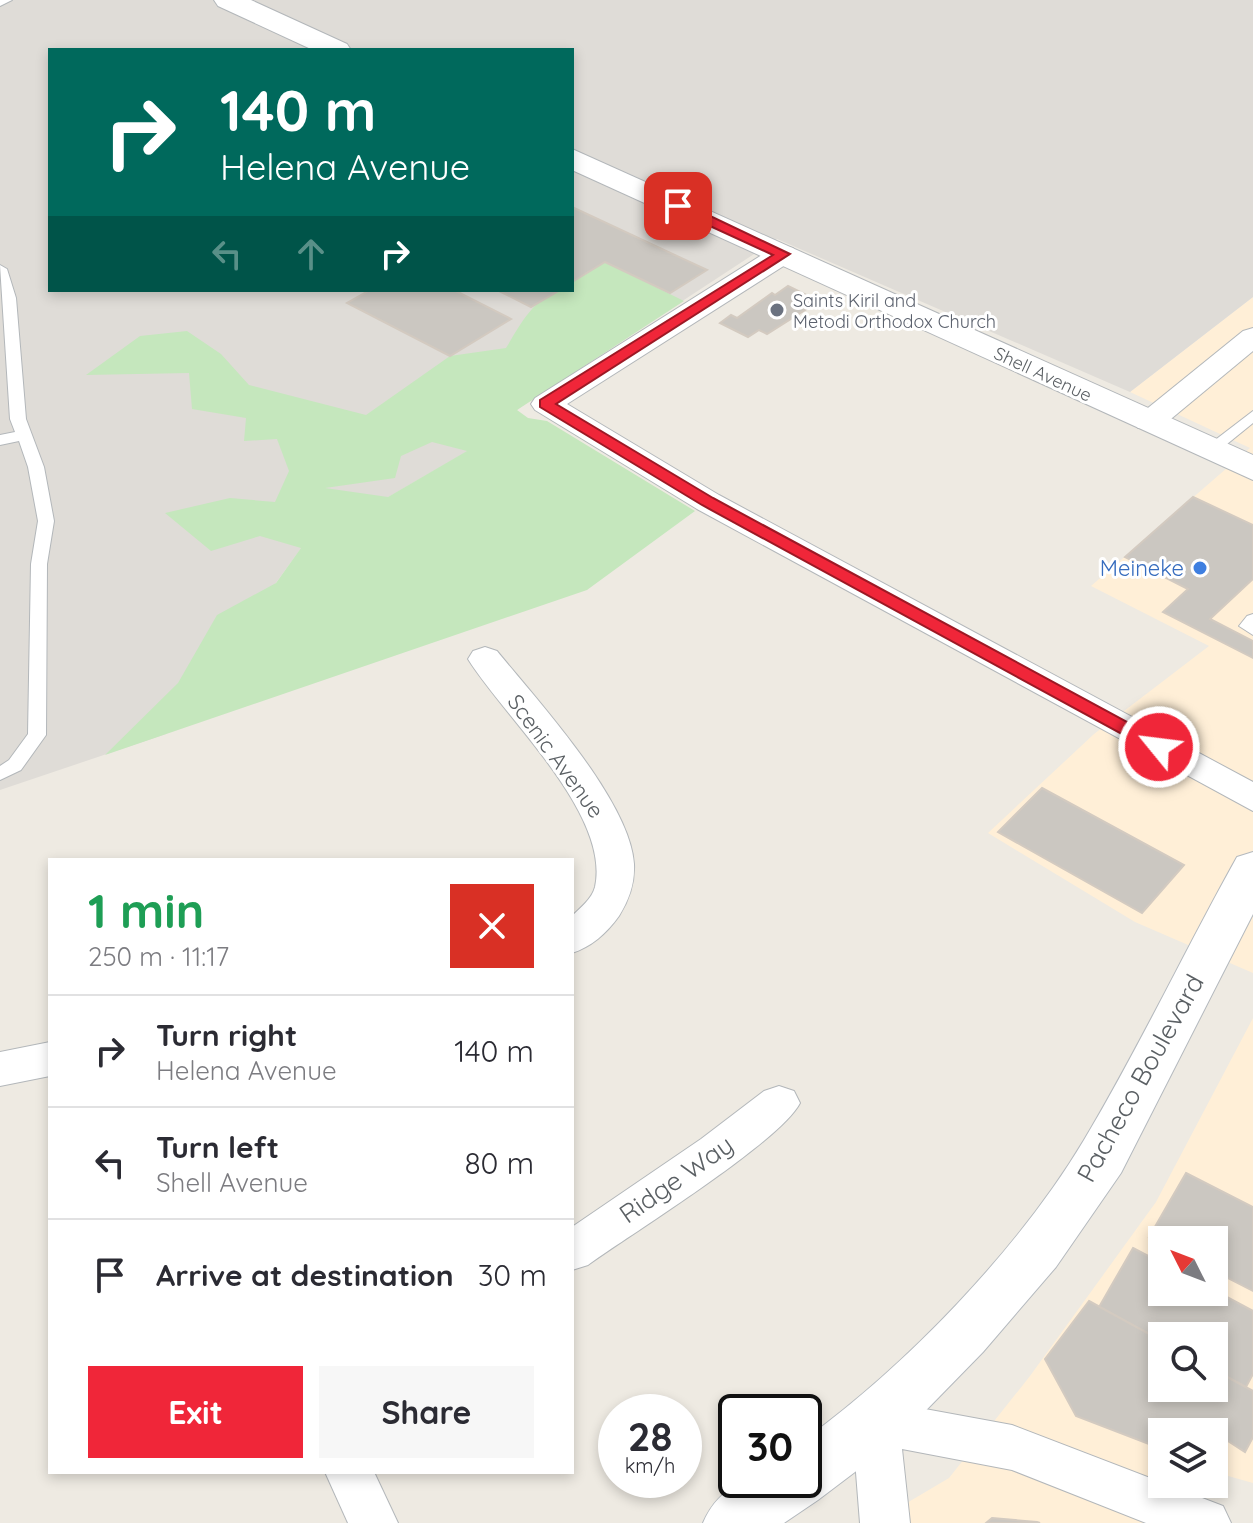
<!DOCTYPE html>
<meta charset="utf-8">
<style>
body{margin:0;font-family:Quicksand,sans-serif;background:#f7f7f7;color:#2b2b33;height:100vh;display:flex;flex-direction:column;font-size:30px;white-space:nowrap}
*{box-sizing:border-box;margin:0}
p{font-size:26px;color:#7c7c81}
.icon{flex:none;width:44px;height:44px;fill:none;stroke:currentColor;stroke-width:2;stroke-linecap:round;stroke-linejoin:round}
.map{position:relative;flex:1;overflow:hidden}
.side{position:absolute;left:48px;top:858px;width:526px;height:616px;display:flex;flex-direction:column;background:#fff;border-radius:0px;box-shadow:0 4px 12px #0003}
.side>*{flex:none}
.guide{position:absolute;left:48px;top:48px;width:526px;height:244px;border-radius:0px;box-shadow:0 4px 12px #0003;background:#00695c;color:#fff;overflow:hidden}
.needle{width:52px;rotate:312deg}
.tools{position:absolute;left:1148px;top:1226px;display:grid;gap:16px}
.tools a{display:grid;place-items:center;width:80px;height:80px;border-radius:0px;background:#fff;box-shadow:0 4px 12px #0003;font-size:40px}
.speed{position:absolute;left:598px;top:1394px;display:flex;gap:16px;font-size:40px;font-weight:700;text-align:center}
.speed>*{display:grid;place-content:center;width:104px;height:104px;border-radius:50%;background:#fff;box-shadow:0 4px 12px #0003;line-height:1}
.speed small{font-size:20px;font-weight:400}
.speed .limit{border:4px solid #111;border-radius:12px;background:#fff;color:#111}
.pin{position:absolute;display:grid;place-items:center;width:68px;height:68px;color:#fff;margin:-34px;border-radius:16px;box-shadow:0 4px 12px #0006}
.me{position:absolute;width:88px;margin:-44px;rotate:299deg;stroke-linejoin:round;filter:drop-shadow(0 0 6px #0008)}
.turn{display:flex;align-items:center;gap:28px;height:168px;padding:0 40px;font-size:36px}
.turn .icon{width:104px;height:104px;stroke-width:2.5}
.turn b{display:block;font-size:56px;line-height:68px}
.lanes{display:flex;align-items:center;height:76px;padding:0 40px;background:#0003;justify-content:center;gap:40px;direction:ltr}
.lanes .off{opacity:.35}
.round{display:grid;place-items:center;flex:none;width:84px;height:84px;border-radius:0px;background:#f7f7f7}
.head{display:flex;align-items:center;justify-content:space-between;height:136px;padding:0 40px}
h1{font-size:48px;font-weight:700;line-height:60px;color:#1e9e55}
.primary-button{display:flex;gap:16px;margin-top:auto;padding:16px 40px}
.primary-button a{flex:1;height:92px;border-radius:0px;background:#f02639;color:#fff;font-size:32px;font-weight:700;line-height:92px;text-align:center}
.primary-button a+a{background:#f7f7f7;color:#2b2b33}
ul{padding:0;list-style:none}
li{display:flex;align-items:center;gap:24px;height:112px;padding:0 40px;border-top:2px solid #e1e1e2}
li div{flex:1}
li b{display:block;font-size:30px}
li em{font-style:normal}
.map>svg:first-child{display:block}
.commercial{fill:#ffefd7;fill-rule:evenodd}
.industrial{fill:#dfdcd7;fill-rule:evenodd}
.green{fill:#c5e7bd;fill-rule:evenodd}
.building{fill:#cbc7c1;stroke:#d3cac0;stroke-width:2}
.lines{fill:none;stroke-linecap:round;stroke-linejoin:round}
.service-casing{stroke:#b3b7ba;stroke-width:2}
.minor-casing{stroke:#b3b7ba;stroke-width:2}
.tertiary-casing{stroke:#b3b7ba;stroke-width:2}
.secondary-casing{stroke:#b4b9be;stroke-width:2}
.service{fill:#fff;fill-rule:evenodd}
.minor{fill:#fff;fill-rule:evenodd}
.tertiary{fill:#fff;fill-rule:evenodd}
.secondary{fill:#fff;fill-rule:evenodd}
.route{fill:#f02639;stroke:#9c1925;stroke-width:2}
.worship-dot{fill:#6b7280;stroke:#fff;stroke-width:3}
.shop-dot{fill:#3f7fe0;stroke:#fff;stroke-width:3}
.labels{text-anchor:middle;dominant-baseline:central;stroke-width:6;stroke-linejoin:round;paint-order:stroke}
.far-worship-label{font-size:18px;fill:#5b616d;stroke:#fff;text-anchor:start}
.far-street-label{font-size:18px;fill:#5b6064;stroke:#fff}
.shop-label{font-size:22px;fill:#366cbe;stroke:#fff;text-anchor:end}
.street-label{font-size:22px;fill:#5b6064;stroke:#fff}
.near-street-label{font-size:26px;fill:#5b6064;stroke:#fff}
</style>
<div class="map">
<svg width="1253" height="1523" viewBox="0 0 1253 1523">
<rect width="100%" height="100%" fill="#eeeae2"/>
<g class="commercial">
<path d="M1253 297V973L1135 922 988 833 1094 734 1209 646 1091 586 1250 448 1130 392Z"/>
<path d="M1253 1018V1483L1214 1472V1432H1162V1484H1204L1172 1523H873L949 1478 1030 1376 1156 1202ZM1162 1240H1214V1292H1162ZM1162 1336H1214V1388H1162Z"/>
</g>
<path class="industrial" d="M0 0H1253V297L1130 392 777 239 522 406 468 451 302 547 166 734 0 790ZM50 50H572V290H50Z"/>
<path class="green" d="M605 262 684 301 517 410 528 418 547 421 695 511 587 590 105 755 178 683 217 615 276 583 301 548 260 536 211 551 165 513 230 498 275 502 289 471 277 439 244 441 246 418 192 409 189 373 86 375 140 336 187 331 221 354 249 385 366 415 450 356 506 348C522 322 537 290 572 290V282ZM432 442 467 451 388 497 325 488 395 478 401 456Z"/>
<g class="building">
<path d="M572 207 707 270 670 293 605 262 572 282Z"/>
<path d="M788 286 819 301 767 334 759 330 748 337 720 323 731 315 737 318 772 293 775 295Z"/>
<path d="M370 290H454L511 319 450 356 347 303Z"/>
<path d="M497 290H560L531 307Z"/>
<path d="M1193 497 1253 525V579L1210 619 1253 641V658L1163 612 1188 589 1125 557Z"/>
<path d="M1042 788 1184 865 1142 913 998 832Z"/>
<path d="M1186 1173 1253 1207V1291L1214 1271V1240H1162V1244L1149 1237Z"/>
<path d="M1133 1248 1162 1263V1292L1214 1290 1253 1311V1374L1246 1387 1214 1370V1336H1162V1341L1099 1307Z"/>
<path d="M1089 1301 1162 1341V1388H1214V1370L1253 1391V1437L1245 1452 1214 1432H1162V1449L1076 1416 1045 1359Z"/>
<path d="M992 1518 1037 1522 1040 1523H986Z"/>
</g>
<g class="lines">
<g class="service-casing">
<g id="service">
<path d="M0 0H12L0 6Z"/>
<path d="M0 265 7 269 16 298 26 419 44 467 54 521 47 564 46 735 21 770 0 780V766L9 760 28 734 31 564 38 521 28 467 19 441 0 445V435L15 432 10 419Z"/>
<path d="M1253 411V423L1216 453H1206V447Z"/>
<path d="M1253 614V635L1239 626 1247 616Z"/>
</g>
</g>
<g class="minor-casing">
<g id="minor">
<path d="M783 246 793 248 797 254 793 260 567 404 719 495 1253 782V811L697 509 535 410 531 404 535 398 773 248Z"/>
<path d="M1253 328V351L1160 428H1138L1134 422 1138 416 1243 331Z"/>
<path d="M485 647 497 651C537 700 630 801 634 864 635 884 629 900 619 916 607 933 591 947 572 953V916C580 908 592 899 595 887 611 814 504 717 468 659L473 651Z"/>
<path d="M50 1042V1076L0 1086V1052Z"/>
<path d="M779 1086 794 1091 800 1103C780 1142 631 1234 588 1265L572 1270V1227L701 1139 764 1091Z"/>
<path d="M876 1400 1012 1425 1223 1506 1231 1523H1146L1012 1470 902 1449 910 1523H860L852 1422 859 1406Z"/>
<path d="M325 1472H374L398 1523H348Z"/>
</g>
</g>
<g class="tertiary-casing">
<g id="tertiary">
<path d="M214 0H251L347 44 351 50H313L218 6Z"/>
<path d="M572 149 1253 455V480L572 170Z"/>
</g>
</g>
<g class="secondary-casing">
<path id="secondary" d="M1253 852V914L1121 1173 1056 1267 983 1352 896 1441 818 1500 784 1523H703C724 1475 759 1480 804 1480V1440C906 1366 1019 1249 1084 1140 1139 1048 1185 950 1237 857Z"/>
</g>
<use href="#service" class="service"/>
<use href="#minor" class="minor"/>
<use href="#tertiary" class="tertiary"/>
<use href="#secondary" class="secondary"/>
</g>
<path class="route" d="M673 203H683L790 254 556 404 713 498 1166 743V751H1153L702 505 540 407V400L773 255 673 209Z"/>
<circle class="worship-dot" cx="777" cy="310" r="8"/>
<circle class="shop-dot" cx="1200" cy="568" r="8"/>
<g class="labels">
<g class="far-worship-label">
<text x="793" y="300">Saints Kiril and<tspan x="793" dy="21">Metodi Orthodox Church</tspan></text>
</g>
<g class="far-street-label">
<text transform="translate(1043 374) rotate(25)">Shell Avenue</text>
</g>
<g class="shop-label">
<text x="1184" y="568">Meineke</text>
</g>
<g class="street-label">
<text transform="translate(556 756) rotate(54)">Scenic Avenue</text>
</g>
<g class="near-street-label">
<text transform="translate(1140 1078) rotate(-61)">Pacheco Boulevard</text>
<text transform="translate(676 1179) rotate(-35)">Ridge Way</text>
</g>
</g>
</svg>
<div class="tools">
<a><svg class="needle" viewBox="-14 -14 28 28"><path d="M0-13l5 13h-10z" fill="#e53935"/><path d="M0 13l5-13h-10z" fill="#7c7c81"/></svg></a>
<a><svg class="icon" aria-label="search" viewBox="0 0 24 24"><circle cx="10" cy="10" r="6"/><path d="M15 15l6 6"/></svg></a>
<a><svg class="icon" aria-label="layers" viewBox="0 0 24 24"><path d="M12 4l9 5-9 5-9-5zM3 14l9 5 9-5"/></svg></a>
</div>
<div class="speed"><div>28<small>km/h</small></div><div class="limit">30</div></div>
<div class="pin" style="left:678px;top:206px;background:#d93025"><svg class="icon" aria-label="arrive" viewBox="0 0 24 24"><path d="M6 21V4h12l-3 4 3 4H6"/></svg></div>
<svg class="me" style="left:1159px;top:747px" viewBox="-20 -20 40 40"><circle r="17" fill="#f02639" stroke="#fff" stroke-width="3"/><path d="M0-11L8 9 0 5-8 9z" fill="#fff"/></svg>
<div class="guide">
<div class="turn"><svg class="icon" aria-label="right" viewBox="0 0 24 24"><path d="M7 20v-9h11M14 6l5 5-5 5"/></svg><div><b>140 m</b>Helena Avenue</div></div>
<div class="lanes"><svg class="icon off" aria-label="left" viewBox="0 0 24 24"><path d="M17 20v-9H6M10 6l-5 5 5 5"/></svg><svg class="icon off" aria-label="ahead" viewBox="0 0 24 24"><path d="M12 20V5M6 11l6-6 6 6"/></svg><svg class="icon" aria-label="right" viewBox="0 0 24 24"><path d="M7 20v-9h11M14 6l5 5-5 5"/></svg></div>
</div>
<section class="side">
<div class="head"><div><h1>1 min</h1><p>250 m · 11:17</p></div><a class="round" style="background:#d93025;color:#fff"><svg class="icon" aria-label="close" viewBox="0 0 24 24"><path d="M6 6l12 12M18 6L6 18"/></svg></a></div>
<ul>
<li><svg class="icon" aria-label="right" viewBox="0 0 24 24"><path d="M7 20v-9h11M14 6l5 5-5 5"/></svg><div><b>Turn right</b><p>Helena Avenue</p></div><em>140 m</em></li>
<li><svg class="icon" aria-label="left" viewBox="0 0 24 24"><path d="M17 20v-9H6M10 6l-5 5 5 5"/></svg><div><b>Turn left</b><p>Shell Avenue</p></div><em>80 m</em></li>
<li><svg class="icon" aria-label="arrive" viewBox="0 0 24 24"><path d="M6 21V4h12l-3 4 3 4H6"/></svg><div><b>Arrive at destination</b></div><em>30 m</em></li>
</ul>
<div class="primary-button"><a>Exit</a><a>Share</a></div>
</section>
</div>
